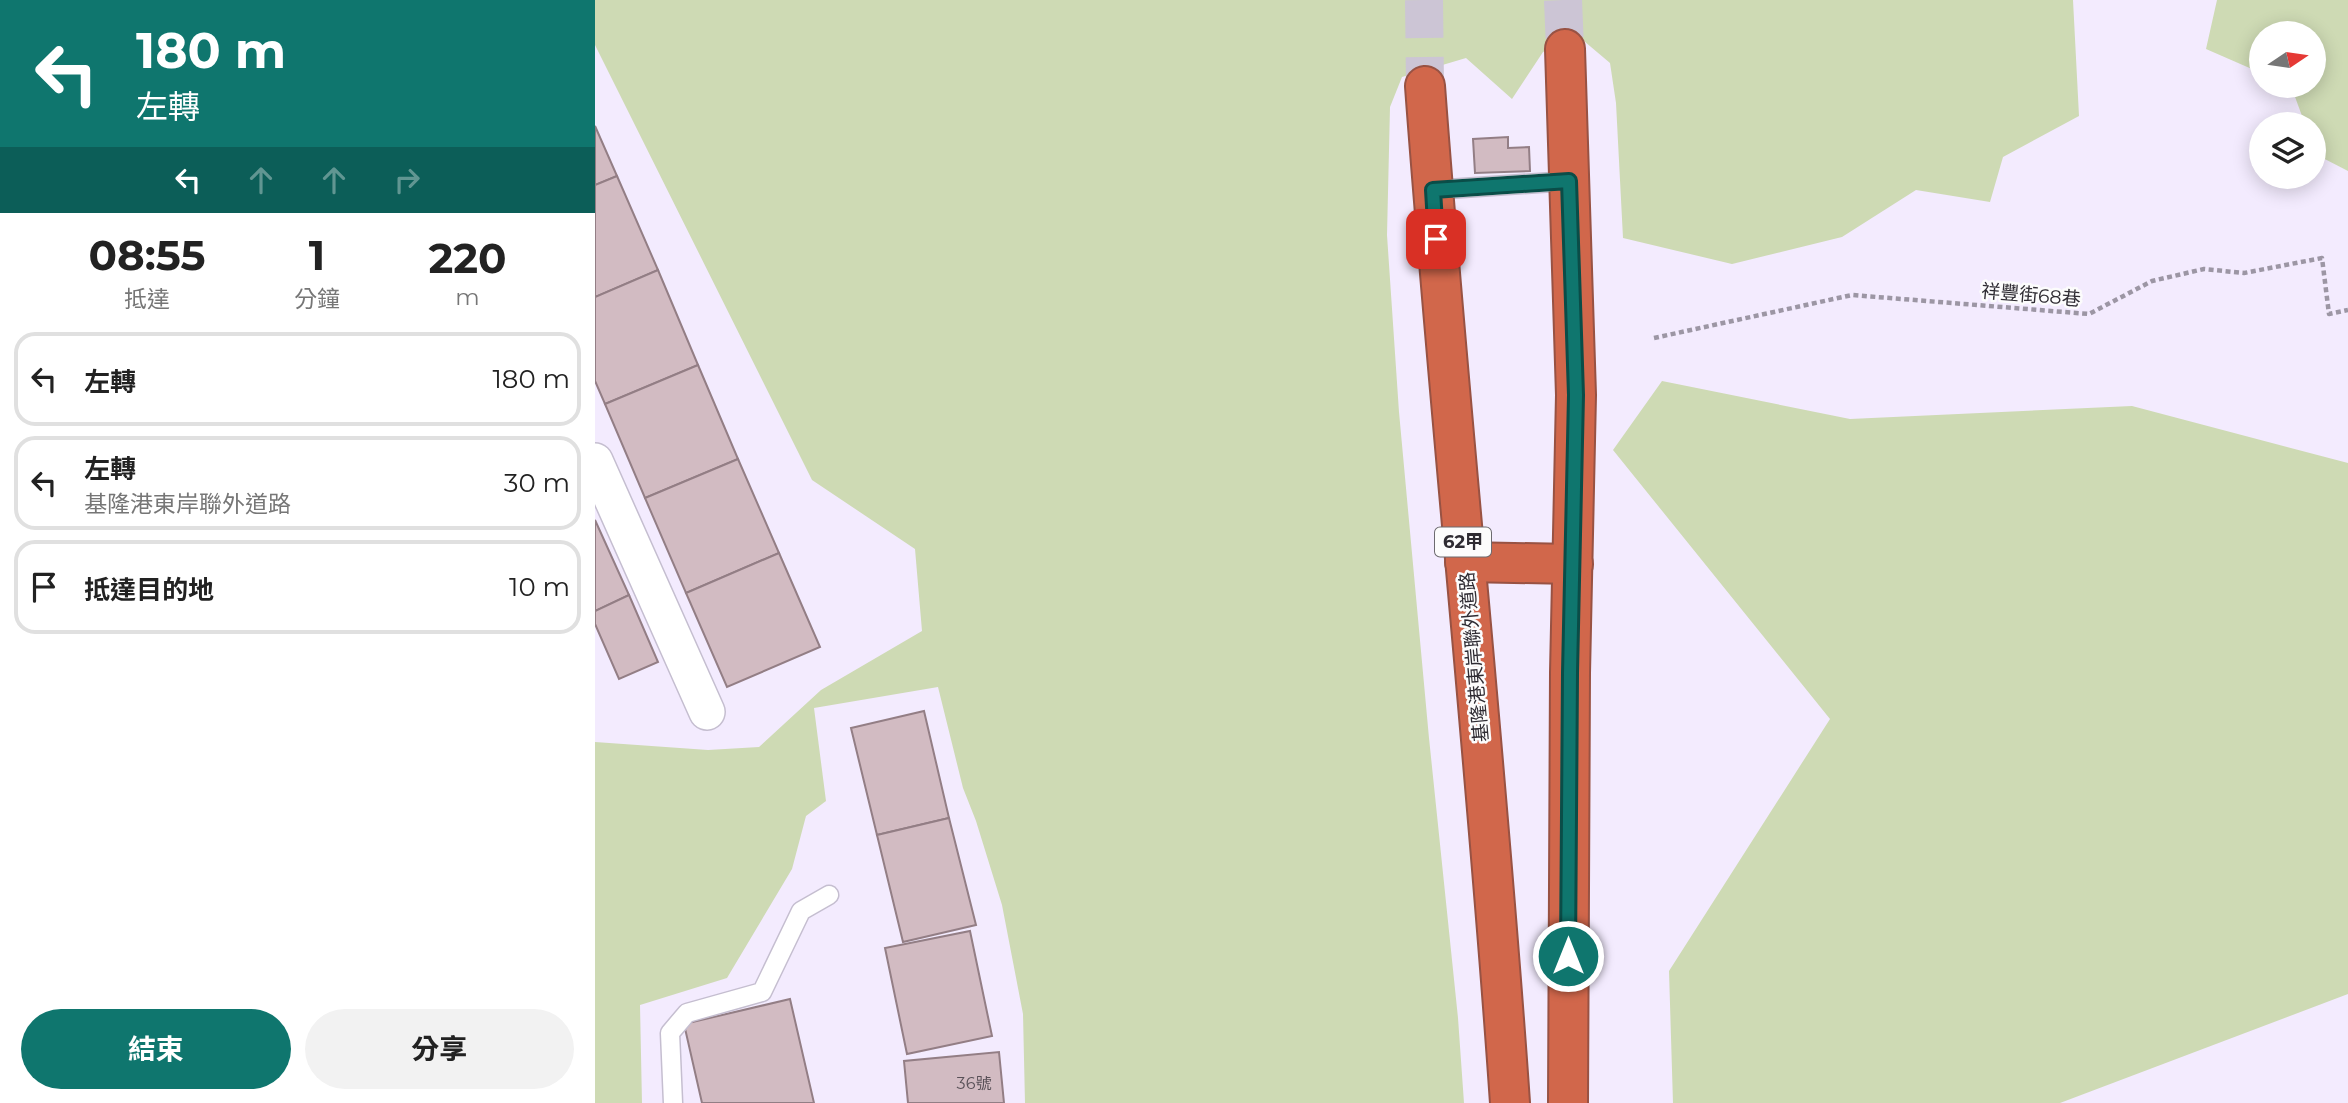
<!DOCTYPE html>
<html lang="zh-TW">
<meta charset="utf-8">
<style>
body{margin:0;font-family:Montserrat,"Noto Sans TC",sans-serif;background:#f2f2f2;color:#222;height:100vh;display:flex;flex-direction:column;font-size:26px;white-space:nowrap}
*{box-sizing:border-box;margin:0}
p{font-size:23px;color:#767676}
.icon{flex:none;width:38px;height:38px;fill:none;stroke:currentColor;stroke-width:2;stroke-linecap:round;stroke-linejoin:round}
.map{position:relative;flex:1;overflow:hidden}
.drawer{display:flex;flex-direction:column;background:#fff;width:595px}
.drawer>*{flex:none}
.banner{background:#0f766e;color:#fff;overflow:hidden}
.needle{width:46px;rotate:77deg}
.controls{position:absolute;left:1654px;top:21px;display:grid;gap:14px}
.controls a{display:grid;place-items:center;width:77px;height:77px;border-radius:50%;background:#fff;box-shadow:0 4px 18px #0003;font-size:35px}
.pin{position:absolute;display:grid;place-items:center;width:60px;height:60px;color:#fff;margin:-30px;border-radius:14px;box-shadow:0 4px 10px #0006}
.me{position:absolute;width:77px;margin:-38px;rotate:0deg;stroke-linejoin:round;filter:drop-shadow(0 0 5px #0008)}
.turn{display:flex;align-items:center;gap:24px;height:147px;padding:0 21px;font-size:32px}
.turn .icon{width:91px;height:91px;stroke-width:2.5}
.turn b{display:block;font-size:49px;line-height:60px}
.lanes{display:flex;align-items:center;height:66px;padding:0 21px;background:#0003;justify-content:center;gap:35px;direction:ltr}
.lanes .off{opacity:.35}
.eta{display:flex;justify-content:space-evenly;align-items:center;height:119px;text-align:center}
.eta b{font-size:42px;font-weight:700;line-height:49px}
.cta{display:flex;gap:14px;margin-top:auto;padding:14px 21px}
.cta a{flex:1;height:80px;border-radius:42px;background:#0f766e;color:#fff;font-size:28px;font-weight:700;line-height:80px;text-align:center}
.cta a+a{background:#f2f2f2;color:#222}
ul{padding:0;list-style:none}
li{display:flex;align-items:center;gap:21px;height:94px;margin:0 14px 10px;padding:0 7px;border:4px solid #e0e0e0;border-radius:21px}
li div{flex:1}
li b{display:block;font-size:26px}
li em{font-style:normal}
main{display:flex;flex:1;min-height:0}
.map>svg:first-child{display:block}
.green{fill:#cedab4}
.building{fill:#d2bbc2;stroke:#937e85;stroke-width:2}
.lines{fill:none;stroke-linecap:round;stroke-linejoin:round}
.highway-tunnel{stroke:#ccc5d5;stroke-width:38;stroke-dasharray:38 19;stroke-linecap:butt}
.lane-casing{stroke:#c5bed0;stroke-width:21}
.street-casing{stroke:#c5bed0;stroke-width:38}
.highway-casing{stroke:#985243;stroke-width:42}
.path{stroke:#9c96a4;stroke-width:4.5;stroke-dasharray:5 3.5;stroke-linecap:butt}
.lane{stroke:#fff;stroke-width:18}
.street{stroke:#fff;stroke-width:35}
.highway{stroke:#d1674b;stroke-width:38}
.route-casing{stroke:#0a4d48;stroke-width:18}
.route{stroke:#0f766e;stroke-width:12}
.labels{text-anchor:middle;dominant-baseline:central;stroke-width:5;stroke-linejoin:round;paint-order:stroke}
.number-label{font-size:16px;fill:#585057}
.shield{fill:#fcfcfc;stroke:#6c6a6f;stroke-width:2}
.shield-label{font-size:18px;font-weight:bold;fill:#2f2c33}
.street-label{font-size:19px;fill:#2f2c33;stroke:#fcfcfc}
</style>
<main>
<section class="drawer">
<div class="banner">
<div class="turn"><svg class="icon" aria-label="left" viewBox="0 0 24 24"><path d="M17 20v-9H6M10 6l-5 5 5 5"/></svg><div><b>180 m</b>左轉</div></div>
<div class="lanes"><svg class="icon" aria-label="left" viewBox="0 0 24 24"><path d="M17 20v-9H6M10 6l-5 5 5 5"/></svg><svg class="icon off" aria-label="ahead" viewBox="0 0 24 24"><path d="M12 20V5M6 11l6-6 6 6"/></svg><svg class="icon off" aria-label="ahead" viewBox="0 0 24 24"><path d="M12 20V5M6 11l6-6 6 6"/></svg><svg class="icon off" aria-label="right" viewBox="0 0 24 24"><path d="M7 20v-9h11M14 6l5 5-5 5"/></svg></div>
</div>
<div class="eta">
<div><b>08:55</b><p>抵達</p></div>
<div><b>1</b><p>分鐘</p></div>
<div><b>220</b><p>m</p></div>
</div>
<ul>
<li><svg class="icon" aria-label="left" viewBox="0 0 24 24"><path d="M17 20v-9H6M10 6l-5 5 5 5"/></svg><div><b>左轉</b></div><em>180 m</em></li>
<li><svg class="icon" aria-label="left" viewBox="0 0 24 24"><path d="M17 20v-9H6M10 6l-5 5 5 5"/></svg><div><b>左轉</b><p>基隆港東岸聯外道路</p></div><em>30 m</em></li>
<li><svg class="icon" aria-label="arrive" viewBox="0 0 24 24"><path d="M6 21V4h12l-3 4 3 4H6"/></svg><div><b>抵達目的地</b></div><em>10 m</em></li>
</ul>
<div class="cta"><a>結束</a><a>分享</a></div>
</section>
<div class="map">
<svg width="1753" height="1103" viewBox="0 0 1753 1103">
<rect width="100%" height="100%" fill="#f3ebfe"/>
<g class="green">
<path d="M0 0H1478L1484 116 1408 157 1395 202 1321 190 1247 237 1137 264 1028 238 1021 103 1015 63 983 36 948 52 917 99 871 58 807 77 795 107 792 235 804 412 834 738 863 1018 869 1103H430L428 1014 407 905 381 821 368 788 343 687 219 708 231 801 211 816 197 869 132 978 45 1005 47 1103H0V742L113 750 164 747 226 690 327 631 320 549 217 480 0 45Z"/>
<path d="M1622 0H1753V171L1720 154 1718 124H1710L1696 86H1718V33H1666V73L1611 49Z"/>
<path d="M1067 381 1255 419 1537 406 1753 463V994L1465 1103H1078L1074 971 1235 719 1018 450Z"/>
</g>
<g class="building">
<path d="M0 126 22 176 0 185Z"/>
<path d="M913 137V148L934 147 935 171 880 173 878 139Z"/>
<path d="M22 176 63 270 0 297V185Z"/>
<path d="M63 270 103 365 10 404 0 381V297Z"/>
<path d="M103 365 143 459 50 498 10 404Z"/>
<path d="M143 459 184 553 91 593 50 498Z"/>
<path d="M0 520 34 595 0 611Z"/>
<path d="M184 553 225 647 132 687 91 593Z"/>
<path d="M34 595 63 662 24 679 0 624V611Z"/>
<path d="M329 711 354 818 282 835 256 728Z"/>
<path d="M354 818 381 925 308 942 282 835Z"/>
<path d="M375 931 397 1036 312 1054 290 948Z"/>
<path d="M195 999 219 1103H107L89 1024Z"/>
<path d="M404 1052 409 1103H313L309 1061Z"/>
</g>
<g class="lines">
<g class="highway-tunnel">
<path d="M829 0 830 86"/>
<path d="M968 0 970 49"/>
</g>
<g class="lane-casing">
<g id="lane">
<path d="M838 190 974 181"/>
<path d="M78 1103 75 1033 92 1013 167 992 206 911 234 895"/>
</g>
</g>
<g class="street-casing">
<path id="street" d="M0 461 112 712"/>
</g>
<g class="highway-casing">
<g id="highway">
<path d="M970 49 981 395 975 673 973 1103"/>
<path d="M830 86C855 425 892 764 915 1103"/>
<path d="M870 562 978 564"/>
</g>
</g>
<path class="path" d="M1059 338 1257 295 1494 314 1557 281 1609 269 1649 273 1727 258 1734 314 1753 310"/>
<use href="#lane" class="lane"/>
<use href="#street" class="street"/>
<use href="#highway" class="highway"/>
</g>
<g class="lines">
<g class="route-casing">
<path id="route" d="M841 239 838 190 974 181 981 395 975 673 973 956"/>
</g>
<use href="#route" class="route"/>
</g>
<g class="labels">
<g class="number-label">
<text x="379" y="1083">36號</text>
</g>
<rect class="shield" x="840" y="527.5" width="56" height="29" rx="5"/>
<g class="shield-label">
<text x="868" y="542">62甲</text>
</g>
<g class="street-label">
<text transform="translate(1436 295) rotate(5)">祥豐街68巷</text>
<text transform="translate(879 657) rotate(-95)">基隆港東岸聯外道路</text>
</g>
</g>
</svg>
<div class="controls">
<a><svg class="needle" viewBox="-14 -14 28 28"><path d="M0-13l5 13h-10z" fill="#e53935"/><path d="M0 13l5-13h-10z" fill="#767676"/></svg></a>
<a><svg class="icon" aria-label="layers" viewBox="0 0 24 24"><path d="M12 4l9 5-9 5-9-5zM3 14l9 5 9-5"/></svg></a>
</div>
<div class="pin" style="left:841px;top:239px;background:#d93025"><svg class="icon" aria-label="arrive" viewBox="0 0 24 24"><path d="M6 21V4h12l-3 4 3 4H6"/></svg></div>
<svg class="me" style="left:973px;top:956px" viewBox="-20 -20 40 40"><circle r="17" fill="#0f766e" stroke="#fff" stroke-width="3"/><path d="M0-11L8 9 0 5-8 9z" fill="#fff"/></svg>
</div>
</main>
